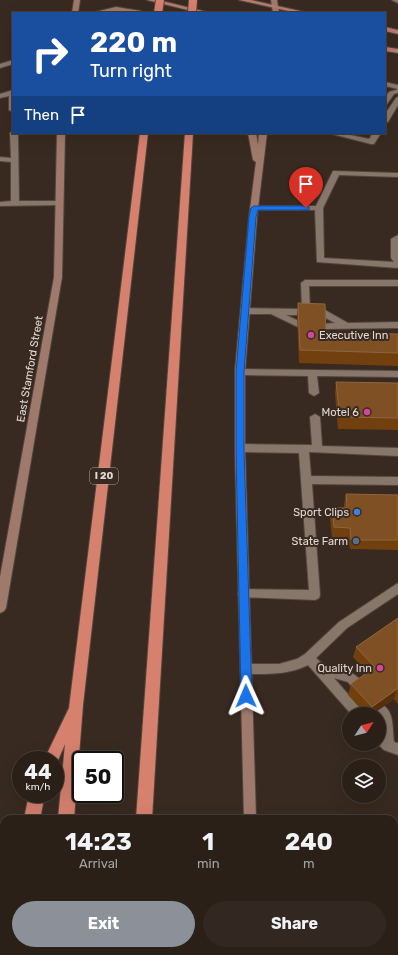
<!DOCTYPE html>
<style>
body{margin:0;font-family:Rubik,sans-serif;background:#322821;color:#f1f3f6;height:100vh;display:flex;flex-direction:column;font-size:15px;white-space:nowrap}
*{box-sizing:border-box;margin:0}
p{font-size:13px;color:#a5a3a2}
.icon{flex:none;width:22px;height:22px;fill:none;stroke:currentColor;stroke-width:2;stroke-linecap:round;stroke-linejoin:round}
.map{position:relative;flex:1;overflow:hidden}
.side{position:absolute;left:0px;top:815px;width:398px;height:140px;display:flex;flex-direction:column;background:#2a2018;border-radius:12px 12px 0 0;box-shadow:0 4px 16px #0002,0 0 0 1px #463e37}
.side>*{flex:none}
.top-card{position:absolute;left:12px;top:12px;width:374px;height:122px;border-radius:0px;box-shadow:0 4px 16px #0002,0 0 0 1px #463e37;background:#1a4fa0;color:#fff;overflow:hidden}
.needle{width:26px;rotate:54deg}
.buttons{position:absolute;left:342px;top:707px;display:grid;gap:8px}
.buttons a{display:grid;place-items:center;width:44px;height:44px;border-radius:50%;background:#2a2018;box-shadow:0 4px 16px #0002,0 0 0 1px #463e37;font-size:20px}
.speed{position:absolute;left:12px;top:751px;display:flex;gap:8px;font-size:20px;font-weight:700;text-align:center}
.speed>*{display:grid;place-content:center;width:52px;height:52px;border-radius:50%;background:#2a2018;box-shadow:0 4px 16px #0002,0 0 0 1px #463e37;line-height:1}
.speed small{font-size:10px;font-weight:400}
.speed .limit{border:2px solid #111;border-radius:6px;background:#fff;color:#111}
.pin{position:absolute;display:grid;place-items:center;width:34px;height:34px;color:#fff;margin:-41px -17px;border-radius:50% 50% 50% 0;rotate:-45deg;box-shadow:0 0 4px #0007}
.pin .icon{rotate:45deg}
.me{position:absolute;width:44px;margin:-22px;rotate:359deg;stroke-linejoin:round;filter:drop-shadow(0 0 3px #0008)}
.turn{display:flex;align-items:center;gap:14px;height:84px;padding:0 12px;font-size:18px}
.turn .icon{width:52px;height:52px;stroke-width:2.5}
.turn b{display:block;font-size:28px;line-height:34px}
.then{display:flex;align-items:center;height:38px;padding:0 12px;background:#0003;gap:8px;font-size:15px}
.eta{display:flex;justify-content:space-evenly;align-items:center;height:68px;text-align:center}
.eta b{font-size:24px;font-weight:700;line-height:28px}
.cta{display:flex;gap:8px;margin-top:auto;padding:8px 12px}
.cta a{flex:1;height:46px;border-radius:24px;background:#8c9099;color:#fff;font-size:16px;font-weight:700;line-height:46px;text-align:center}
.cta a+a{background:#322821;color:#f1f3f6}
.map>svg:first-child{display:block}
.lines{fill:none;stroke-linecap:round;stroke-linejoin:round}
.service-casing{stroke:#52463e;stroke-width:2}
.tertiary-casing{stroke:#52463e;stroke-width:2}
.secondary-casing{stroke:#52463e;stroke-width:2}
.primary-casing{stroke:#52463e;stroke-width:2}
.motorway-casing{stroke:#52463e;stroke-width:2}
.service{fill:#87776b;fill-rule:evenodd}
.tertiary{fill:#87776b;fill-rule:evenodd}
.secondary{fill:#9f7a6c;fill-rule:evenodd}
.primary{fill:#b67c6d;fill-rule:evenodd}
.motorway{fill:#d6806e;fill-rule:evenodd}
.motorway-bridge-casing{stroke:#52463e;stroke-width:10;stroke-linecap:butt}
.motorway-bridge{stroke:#d6806e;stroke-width:8}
.wall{fill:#72400f}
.shaded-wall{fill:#55300d}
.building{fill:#7e5024;stroke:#8e663f}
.route{fill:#1a73e8;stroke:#114b97}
.hotel-dot{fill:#d1479c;stroke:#382a20;stroke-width:1.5}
.shop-dot{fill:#3f7fe0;stroke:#382a20;stroke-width:1.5}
.service-dot{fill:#5c6f8a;stroke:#382a20;stroke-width:1.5}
.labels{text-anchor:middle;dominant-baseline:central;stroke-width:4;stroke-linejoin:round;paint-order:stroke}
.shield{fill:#382a20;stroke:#b0a49d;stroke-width:1}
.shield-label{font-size:10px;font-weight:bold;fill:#e3d9d3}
.poi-label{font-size:11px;fill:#e3d9d3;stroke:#382a20;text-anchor:end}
.street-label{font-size:11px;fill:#e3d9d3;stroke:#382a20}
</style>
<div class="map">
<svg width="398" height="955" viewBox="0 0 398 955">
<rect width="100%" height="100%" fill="#382a20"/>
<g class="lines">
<g class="service-casing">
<g id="service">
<path d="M392 0H398V3Z"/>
<path d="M385 82 398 85V93L394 94 387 104 385 105V97L389 92 398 89 385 86Z"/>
<path d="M13 90V112L9 110V96L0 98V94Z"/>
<path d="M398 97V105L388 122H385V114L396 98Z"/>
<path d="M13 131V133H18L19 201H63V205L0 206V202L11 201V162L0 161V157L11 158 10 133Z"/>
<path d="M328 133H341L369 139 373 133H381L374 144H371Z"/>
<path d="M333 171 398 173V177L339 175 323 208 324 258 394 262 391 258V239L398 235V268L317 262 315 210H254L250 208 254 206H316Z"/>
<path d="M305 280H398V286H309L310 310H325L348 323 398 322V328L324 329 320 326 321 324 335 323 320 315H286L301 322 302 324 301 326 298 327 271 314H245L241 311 245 308 302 309 301 283Z"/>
<path d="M240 369 398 371V377L317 376 319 393 314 396 309 393 308 376 240 375 235 372Z"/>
<path d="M315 414 320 417 322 446 398 448V456L309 452 311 476 398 477V485L312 484 320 595 319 598 315 600 239 597 238 594 239 591 243 589 309 590 299 453 240 452 235 448 240 444 312 445 310 417Z"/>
<path d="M398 583V594L347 628 316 658C331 674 354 664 365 687L363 691 359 692 355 691 348 682 334 678 365 714H351L308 665C288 675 267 674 246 674L242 673 240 669 242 665 246 664H279L297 659 305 654 339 622Z"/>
<path d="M380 704C395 709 392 729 394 742L398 743V755L384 750 378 744 379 730 381 731 379 714 376 713 374 709 376 705Z"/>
<path d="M398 915V929L394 931V917Z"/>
<path d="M322 951H347L345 955H320Z"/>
</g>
</g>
<g class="tertiary-casing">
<path id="tertiary" d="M13 60V64L0 68V64Z"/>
</g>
<g class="secondary-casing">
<g id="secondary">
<path d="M74 0H80L78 13H72Z"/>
<path d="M271 0H277L279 13H273Z"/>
<path d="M116 7 141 11 144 13 116 11 91 13Z"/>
<path d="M57 133H65L62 277 6 608 4 611 0 613V577L54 277Z"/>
<path d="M248 133H256L258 145 259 133H267L257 217 245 371V451L256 819H244L235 451V371L249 217 256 162 253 160Z"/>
<rect x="246" y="951" width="14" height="4"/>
</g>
</g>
<g class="primary-casing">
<g id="primary">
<path d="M147 0H158L211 13H200Z"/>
<path d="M239 0H251L309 13H297Z"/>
<path d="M385 27 398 30V34L385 31Z"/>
<path d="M385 47 398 49V53L385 51Z"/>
</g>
</g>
<g class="motorway-casing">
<g id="motorway">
<path d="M140 133H148L83 705 74 819H58L65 744 56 765 55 760H44L69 708Z"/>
<path d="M185 133H193L152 819H136Z"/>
<path d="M29 794H45L40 819H24Z"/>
<path d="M4 943V951H13L12 955H0V945Z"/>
<path d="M46 951H62L61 955H45Z"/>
<path d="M129 951H145L144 955H128Z"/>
<rect x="162" y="951" width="16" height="4"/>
</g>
</g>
<use href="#service" class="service"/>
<use href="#tertiary" class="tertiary"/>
<use href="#secondary" class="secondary"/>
<use href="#primary" class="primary"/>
<use href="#motorway" class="motorway"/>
<g class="motorway-bridge-casing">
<g id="motorway-bridge">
<path d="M158 13 160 0"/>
<path d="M192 13 193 0"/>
</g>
</g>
<use href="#motorway-bridge" class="motorway-bridge"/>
</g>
<g class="wall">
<path d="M298 303 326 332 398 334V366L299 363 297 315Z"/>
<path d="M336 382 398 383V430L338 429 335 394Z"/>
<path d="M346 494 398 495V550L350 549 348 537H332L330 518 332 508H344V504Z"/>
<path d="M398 618V704L394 699 373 714H366L348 695 351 684 367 672 353 657 356 647Z"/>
</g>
<path class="shaded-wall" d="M397 689 394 699 373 714H370L372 707Z"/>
<g class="building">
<path d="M298 303 325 304 326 332 398 334V353L300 350Z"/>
<path d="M336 382 398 383V418L340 417Z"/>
<path d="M346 494 398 495V540H351L350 528 334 527 332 508H347Z"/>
<path d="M398 618V690L397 689 372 707 351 684 375 667 356 647Z"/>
</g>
<path class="route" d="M306 206 309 207V210H258L256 217 244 372V451L252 696 250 699 246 701 243 699 241 696 236 451V372L249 217 251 208 254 206Z"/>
<g class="hotel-dot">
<circle cx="311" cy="335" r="4"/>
<circle cx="367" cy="412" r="4"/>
<circle cx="380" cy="668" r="4"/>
</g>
<circle class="shop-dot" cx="357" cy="512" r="4"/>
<circle class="service-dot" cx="356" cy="541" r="4"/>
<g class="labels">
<rect class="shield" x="90" y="468" width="28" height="16" rx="3"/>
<g class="shield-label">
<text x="104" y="476">I 20</text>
</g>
<g class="poi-label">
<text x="319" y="335" text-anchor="start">Executive Inn</text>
<text x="359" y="412">Motel 6</text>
<text x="349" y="512">Sport Clips</text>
<text x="348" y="541">State Farm</text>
<text x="372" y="668">Quality Inn</text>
</g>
<g class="street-label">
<text transform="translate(30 369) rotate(-80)">East Stamford Street</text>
</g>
</g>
</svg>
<div class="buttons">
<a><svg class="needle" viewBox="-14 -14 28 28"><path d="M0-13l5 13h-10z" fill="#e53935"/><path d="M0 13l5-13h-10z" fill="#a5a3a2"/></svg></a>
<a><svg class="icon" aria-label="layers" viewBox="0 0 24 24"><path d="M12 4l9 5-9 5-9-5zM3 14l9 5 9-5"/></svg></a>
</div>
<div class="speed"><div>44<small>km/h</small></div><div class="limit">50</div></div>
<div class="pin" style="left:306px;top:208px;background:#d93025"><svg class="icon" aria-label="arrive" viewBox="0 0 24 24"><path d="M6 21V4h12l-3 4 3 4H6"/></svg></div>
<svg class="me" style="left:246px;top:696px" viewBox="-20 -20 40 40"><path d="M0-17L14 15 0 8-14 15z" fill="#1a73e8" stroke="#fff" stroke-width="4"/></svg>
<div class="top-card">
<div class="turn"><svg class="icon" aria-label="right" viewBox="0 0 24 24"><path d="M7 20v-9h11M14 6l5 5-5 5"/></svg><div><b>220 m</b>Turn right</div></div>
<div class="then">Then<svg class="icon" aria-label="arrive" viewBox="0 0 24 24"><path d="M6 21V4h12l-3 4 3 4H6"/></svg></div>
</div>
<section class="side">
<div class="eta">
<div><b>14:23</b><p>Arrival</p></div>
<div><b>1</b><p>min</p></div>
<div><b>240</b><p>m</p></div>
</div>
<div class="cta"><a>Exit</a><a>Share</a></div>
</section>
</div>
